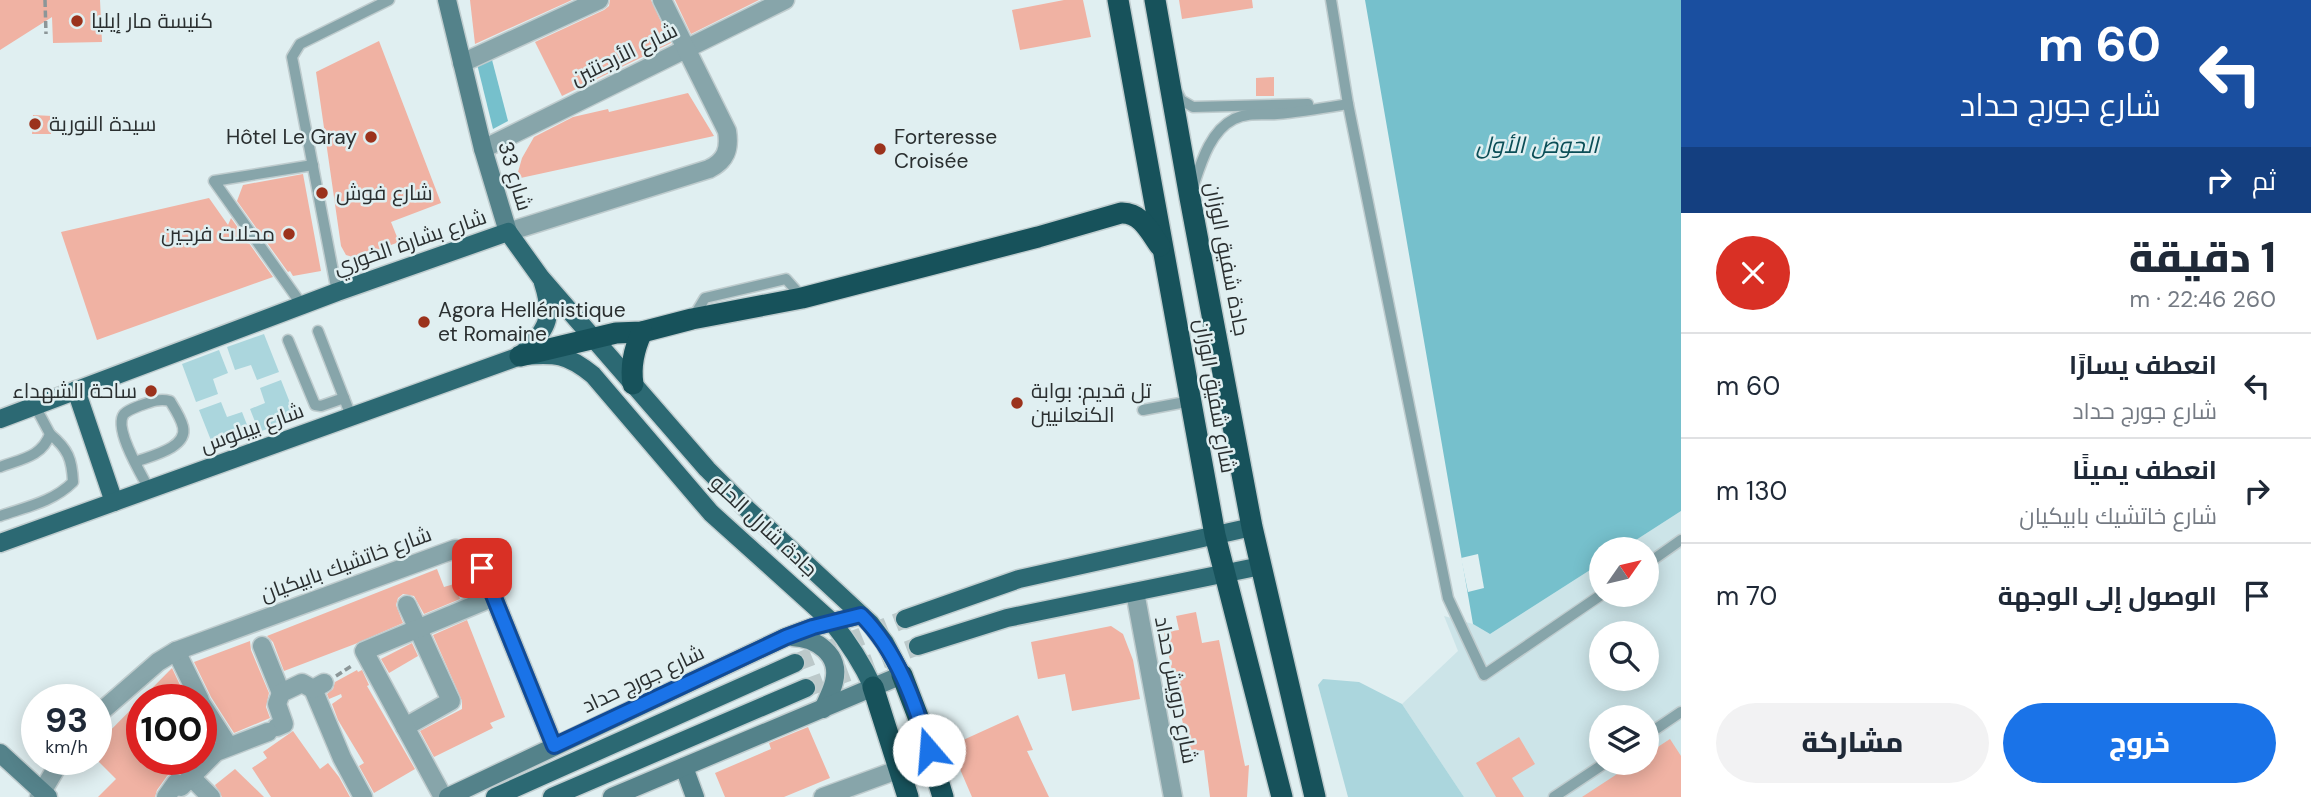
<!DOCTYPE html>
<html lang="ar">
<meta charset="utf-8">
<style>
body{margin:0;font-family:"DM Sans",Cairo,sans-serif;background:#f2f2f3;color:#1f2937;direction:rtl;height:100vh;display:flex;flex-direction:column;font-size:26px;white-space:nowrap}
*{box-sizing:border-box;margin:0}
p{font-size:23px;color:#747a83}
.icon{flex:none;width:38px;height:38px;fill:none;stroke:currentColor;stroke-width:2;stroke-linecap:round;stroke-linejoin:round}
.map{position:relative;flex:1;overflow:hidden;direction:ltr}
.sheet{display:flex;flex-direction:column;background:#fff;width:630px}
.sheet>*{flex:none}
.guide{background:#1a4fa0;color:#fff;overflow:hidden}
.needle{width:46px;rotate:56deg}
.controls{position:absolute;left:1589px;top:537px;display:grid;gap:14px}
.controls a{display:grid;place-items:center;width:70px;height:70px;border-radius:50%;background:#fff;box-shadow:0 4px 18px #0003;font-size:35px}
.speed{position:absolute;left:21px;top:684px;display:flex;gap:14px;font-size:35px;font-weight:700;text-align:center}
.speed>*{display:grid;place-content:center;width:91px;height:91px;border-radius:50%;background:#fff;box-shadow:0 4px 18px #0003;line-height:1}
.speed small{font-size:18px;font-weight:400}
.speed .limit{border:10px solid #d22;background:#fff;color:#111}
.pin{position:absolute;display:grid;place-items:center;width:60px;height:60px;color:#fff;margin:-30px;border-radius:14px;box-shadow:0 4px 10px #0006}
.me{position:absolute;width:77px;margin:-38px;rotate:342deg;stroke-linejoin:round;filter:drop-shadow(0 0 5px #0008)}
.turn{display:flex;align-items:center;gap:24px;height:147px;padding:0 35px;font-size:32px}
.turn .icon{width:91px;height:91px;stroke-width:2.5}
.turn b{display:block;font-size:49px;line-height:60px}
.then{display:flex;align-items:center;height:66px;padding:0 35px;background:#0003;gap:14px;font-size:26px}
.round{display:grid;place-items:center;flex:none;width:74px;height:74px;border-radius:37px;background:#f2f2f3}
.head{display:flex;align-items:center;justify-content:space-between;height:119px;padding:0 35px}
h1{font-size:42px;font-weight:800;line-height:52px}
.primary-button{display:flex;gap:14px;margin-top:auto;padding:14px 35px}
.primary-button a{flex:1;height:80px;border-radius:42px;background:#1a73e8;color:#fff;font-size:28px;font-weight:800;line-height:80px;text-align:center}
.primary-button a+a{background:#f2f2f3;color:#1f2937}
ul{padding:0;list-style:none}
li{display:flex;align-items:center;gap:21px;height:105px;padding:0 35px;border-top:2px solid #e0e1e3}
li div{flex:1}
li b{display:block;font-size:26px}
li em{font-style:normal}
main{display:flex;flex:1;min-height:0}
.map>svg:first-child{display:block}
.built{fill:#cce4e8;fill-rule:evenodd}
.green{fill:#abd6dd}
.water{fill:#76c0cc}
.pier{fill:#e0eff1}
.building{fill:#f0b2a3}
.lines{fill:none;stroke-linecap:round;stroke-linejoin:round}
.primary-tunnel{stroke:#bcc9ca;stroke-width:18;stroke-dasharray:18 9;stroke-linecap:butt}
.lane-casing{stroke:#bfccce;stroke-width:13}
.street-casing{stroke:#bfccce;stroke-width:21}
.secondary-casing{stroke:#bfccce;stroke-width:21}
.primary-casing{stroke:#bfccce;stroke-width:21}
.highway-casing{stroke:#bfccce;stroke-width:24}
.path{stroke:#8c9698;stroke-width:3.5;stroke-dasharray:7 3.5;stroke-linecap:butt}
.lane{stroke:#87a5aa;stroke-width:10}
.street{stroke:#87a5aa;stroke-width:18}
.secondary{stroke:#54828a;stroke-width:18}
.primary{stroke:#2c6973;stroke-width:18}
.highway{stroke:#17525b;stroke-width:21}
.route-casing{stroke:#114b97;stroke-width:18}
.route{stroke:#1a73e8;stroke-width:12}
.poi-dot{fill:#9b321c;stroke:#e0eff1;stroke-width:2.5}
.labels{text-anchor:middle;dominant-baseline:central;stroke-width:5;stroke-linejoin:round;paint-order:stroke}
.poi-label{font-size:21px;fill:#2a2f30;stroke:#e0eff1;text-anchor:start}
.street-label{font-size:21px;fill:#2a2f30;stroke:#e0eff1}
.water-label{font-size:23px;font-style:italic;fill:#0b4e57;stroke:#e0eff1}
</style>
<main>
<section class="sheet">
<div class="guide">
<div class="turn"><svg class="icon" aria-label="left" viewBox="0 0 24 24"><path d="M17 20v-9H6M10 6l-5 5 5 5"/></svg><div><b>60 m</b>شارع جورج حداد</div></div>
<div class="then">ثم<svg class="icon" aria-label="right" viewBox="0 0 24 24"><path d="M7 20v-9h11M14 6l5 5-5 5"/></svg></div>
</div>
<div class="head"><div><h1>1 دقيقة</h1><p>260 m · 22:46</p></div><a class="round" style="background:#d93025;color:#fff"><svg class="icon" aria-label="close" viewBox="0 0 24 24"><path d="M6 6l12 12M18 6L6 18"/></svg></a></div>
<ul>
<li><svg class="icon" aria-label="left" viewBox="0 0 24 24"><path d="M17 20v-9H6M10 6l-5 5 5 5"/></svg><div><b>انعطف يسارًا</b><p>شارع جورج حداد</p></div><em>60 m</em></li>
<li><svg class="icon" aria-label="right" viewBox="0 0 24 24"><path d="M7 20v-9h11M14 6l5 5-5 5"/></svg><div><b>انعطف يمينًا</b><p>شارع خاتشيك بابيكيان</p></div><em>130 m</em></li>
<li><svg class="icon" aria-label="arrive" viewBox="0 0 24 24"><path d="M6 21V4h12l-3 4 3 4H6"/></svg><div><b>الوصول إلى الوجهة</b></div><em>70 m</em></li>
</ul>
<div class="primary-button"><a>خروج</a><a>مشاركة</a></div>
</section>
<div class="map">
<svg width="1681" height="797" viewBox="0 0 1681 797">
<rect width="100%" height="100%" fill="#e0eff1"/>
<path class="built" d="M1681 511V797H1464L1402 704 1458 651 1444 616 1473 624 1490 634 1601 563V595H1647V550L1622 549ZM1601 634H1647V679H1601ZM1601 718H1647V763H1601Z"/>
<g class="green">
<path d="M264 334 279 372 257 380 251 365 235 370 227 347Z"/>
<path d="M219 350 228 373 213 379 218 394 196 402 182 364Z"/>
<path d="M281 380 296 418 259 432 250 409 265 403 260 388Z"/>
<path d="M221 402 227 417 242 412 251 435 214 448 199 410Z"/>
<path d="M1323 679 1359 682 1402 704 1464 797H1348L1318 685Z"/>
</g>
<g class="water">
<path d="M1365 0H1681V511L1622 549 1601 550V563L1490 634 1473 624Z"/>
<path d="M491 56 508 121 493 129 477 64Z"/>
</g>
<path class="pier" d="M1478 554 1484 588 1468 592 1461 558Z"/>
<g class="building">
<path d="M0 0H100L102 42 53 43 52 17 0 50Z"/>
<path d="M470 0H572L475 44Z"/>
<path d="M610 0H651L671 43 562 96 535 42 604 10 609 6Z"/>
<path d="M675 0H759L691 34Z"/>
<path d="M1064 0H1083L1091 37 1020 50 1012 10Z"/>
<path d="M1179 0H1252L1253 8 1182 19Z"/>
<path d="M379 41 441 203 391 222 399 242 356 258 346 255 341 246 316 72Z"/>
<path d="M1274 77V96H1256V78Z"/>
<path d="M688 93 714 136 516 179 522 158 534 137 573 117 608 109 609 112Z"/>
<path d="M33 115 52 116 51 134H32Z"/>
<path d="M303 174 321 271 293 276 290 271 288 272 237 201 243 185Z"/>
<path d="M209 198 228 225 231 218 273 277 97 340 61 232Z"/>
<path d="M437 569 444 587 454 584 460 599 424 614 414 596 403 594 398 598 396 605 403 623 355 644 284 671 273 642 267 636Z"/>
<path d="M1196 612 1202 643 1219 640 1245 766 1249 765 1247 797H1210L1204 750 1189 753 1164 632 1179 630 1176 616Z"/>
<path d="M467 620 505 717 490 723 493 728 434 757 420 731 462 709V701L433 635Z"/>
<path d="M1111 626 1123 634 1133 660 1140 699 1072 711 1065 674 1038 679 1031 642Z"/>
<path d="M250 641 251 650 269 693 266 707 270 718 234 733 211 697 194 662Z"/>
<path d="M412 643 418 656 389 673 381 659Z"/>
<path d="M172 668 187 700H142V760H192L179 772H172L167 776 157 790 155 797H98L116 779 96 759V745Z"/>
<path d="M357 670 358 672 362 670 369 685 367 686 415 769 374 793 359 766 364 763 338 720 332 704 342 697 341 694 329 699 327 694 333 689 335 682Z"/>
<path d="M1018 715 1033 750 1027 751 1049 797H972L950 746Z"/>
<path d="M808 727 830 778 784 797H725L715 773 771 749 769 743Z"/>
<path d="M293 731 320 769 328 763 339 777 350 797H271L252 768 267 758 263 752Z"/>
<path d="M1519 737 1535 764 1512 778 1524 797H1496L1476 763Z"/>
<path d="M1670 739 1681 756V797H1582L1634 763H1647V754Z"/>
<path d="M235 769 264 797H222L215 785Z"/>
</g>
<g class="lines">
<g class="primary-tunnel">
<path d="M795 663 905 619"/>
<path d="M806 688 918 646"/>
</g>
<g class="lane-casing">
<g id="lane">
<path d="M1331 0 1348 104 1448 598 1484 675 1601 595"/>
<path d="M1177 92 1181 100 1193 107 1308 104"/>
<path d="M1193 187C1201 163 1210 131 1234 119 1247 112 1264 115 1277 114 1301 112 1324 108 1348 104"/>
<path d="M337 292 292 57 300 44 389 0"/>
<path d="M302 305 214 181 313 165"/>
<path d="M694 316 705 298 786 279 802 297"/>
<path d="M318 331 351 416"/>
<path d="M288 340 315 405 321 406 344 398"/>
<path d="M1143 410 1191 401"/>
<path d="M135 462C150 456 188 448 183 427 181 418 175 409 170 401 159 398 150 402 139 406 134 408 128 410 124 414 113 428 141 474 149 489"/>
<path d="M0 467C21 459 42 457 50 434L35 406"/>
<path d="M0 516C26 507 53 502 73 482 72 459 68 449 50 434"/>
<path d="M1647 564 1681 540"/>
<path d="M1647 735 1681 712"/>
<path d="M1554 797 1605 763"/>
</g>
</g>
<g class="street-casing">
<g id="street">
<path d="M462 63 599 0"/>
<path d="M483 149 785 0"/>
<path d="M508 232 709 169C726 161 730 149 727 131L662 0"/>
<path d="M1135 592 1173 797"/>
<path d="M262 646 281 693"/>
<path d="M176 651 200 700"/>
<path d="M313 689 342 758 363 797"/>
<path d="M201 703 228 745"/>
<path d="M96 716 158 662 176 651 455 549C469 551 475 557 482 568L554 746"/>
<path d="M277 727 284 724 277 704 281 693 302 683 313 689 324 683"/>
<path d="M405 727 451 701 407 605"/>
<path d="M191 777 211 797"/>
<path d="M39 797 61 760"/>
<path d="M166 797 176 783 181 787 216 752 268 732"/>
<path d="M443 797 364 651 494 597"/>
<path d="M823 797 900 769"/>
</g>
</g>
<g class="secondary-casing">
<g id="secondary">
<path d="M447 0 483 149 508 232"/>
<path d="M792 637C816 638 841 654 834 682 832 691 827 700 823 709"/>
<path d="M0 753 48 797"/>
<path d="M684 767 695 797"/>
<path d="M448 797 786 637 813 627 861 615"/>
<path d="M612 797 902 675"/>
</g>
</g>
<g class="primary-casing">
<g id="primary">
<path d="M520 356C546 330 555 320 543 283"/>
<path d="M76 390 114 502"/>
<path d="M0 419 337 292 508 232 541 278 707 469 746 508 870 623 885 643 902 675"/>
<path d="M0 543 520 356C554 354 565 352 593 375L711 513 832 622C849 643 862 663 873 687"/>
<path d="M905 619 1019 579 1252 527"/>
<path d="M918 646 1007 618 1261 566"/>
<path d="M495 797 795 663"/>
<path d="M552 797 806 688"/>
</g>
</g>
<g class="highway-casing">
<g id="highway">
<path d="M1118 0 1215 535 1282 797"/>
<path d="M1155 0 1190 198 1252 527 1315 797"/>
<path d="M520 356 616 333 642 332 692 319 802 298 1038 237 1121 213C1141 212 1150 232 1160 246"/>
<path d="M633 384C630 365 634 349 642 332"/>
<path d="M902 675 922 727 943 797"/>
<path d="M873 687 908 797"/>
</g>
</g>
<g class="path">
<path d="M45 0 46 34"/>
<path d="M336 676 353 665"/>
</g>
<use href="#lane" class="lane"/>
<use href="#street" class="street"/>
<use href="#secondary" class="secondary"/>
<use href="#primary" class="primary"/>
<use href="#highway" class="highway"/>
</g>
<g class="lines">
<g class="route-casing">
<path id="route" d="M482 568 554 746 786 637 813 627 861 615C897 651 915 702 929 750"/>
</g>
<use href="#route" class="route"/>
</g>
<g class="poi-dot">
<circle cx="77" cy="21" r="7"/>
<circle cx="35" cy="124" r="7"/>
<circle cx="371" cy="137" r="7"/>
<circle cx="880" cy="149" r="7"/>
<circle cx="322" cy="193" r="7"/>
<circle cx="289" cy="234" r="7"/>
<circle cx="424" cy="322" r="7"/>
<circle cx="151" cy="391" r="7"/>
<circle cx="1017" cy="403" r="7"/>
</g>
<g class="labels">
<g class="poi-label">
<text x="91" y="21">كنيسة مار إيليا</text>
<text x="49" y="124">سيدة النورية</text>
<text x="357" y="137" text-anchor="end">Hôtel Le Gray</text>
<text x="894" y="137">Forteresse<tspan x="894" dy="24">Croisée</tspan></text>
<text x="336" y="193">شارع فوش</text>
<text x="275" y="234" text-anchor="end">محلات فرجين</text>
<text x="438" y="310">Agora Hellénistique<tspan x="438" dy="24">et Romaine</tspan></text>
<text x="137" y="391" text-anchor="end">ساحة الشهداء</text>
<text x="1031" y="391">تل قديم: بوابة<tspan x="1031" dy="24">الكنعانيين</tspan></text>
</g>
<g class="street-label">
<text transform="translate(624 54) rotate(-26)">شارع الأرجنتين</text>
<text transform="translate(515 176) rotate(73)">شارع 33</text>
<text transform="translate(410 242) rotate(-19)">شارع بشارة الخوري</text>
<text transform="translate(1227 259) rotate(79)">جادة شفيق الوزان</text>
<text transform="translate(1215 396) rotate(80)">شارع شفيق الوزان</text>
<text transform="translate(252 428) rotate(-20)">شارع بيبلوس</text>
<text transform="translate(764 526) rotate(43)">جادة شارل الحلو</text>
<text transform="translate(346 564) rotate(-20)">شارع خاتشيك بابيكيان</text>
<text transform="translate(643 679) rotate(-25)">شارع جورج حداد</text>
<text transform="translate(1176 690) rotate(79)">شارع درويش حداد</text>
</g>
<g class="water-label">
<text x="1537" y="145">الحوض الأول</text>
</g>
</g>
</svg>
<div class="controls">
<a><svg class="needle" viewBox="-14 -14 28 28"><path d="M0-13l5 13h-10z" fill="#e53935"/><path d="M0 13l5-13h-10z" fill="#747a83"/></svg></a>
<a><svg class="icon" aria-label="search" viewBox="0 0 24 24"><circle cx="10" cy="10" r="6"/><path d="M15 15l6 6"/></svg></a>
<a><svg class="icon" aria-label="layers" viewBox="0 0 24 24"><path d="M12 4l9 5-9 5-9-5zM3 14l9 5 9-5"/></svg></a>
</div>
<div class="speed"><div>93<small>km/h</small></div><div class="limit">100</div></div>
<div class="pin" style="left:482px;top:568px;background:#d93025"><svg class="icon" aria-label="arrive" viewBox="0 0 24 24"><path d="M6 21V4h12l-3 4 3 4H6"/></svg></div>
<svg class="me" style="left:929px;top:750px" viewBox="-20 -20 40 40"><circle r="19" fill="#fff"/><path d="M0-13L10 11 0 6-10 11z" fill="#1a73e8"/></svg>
</div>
</main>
